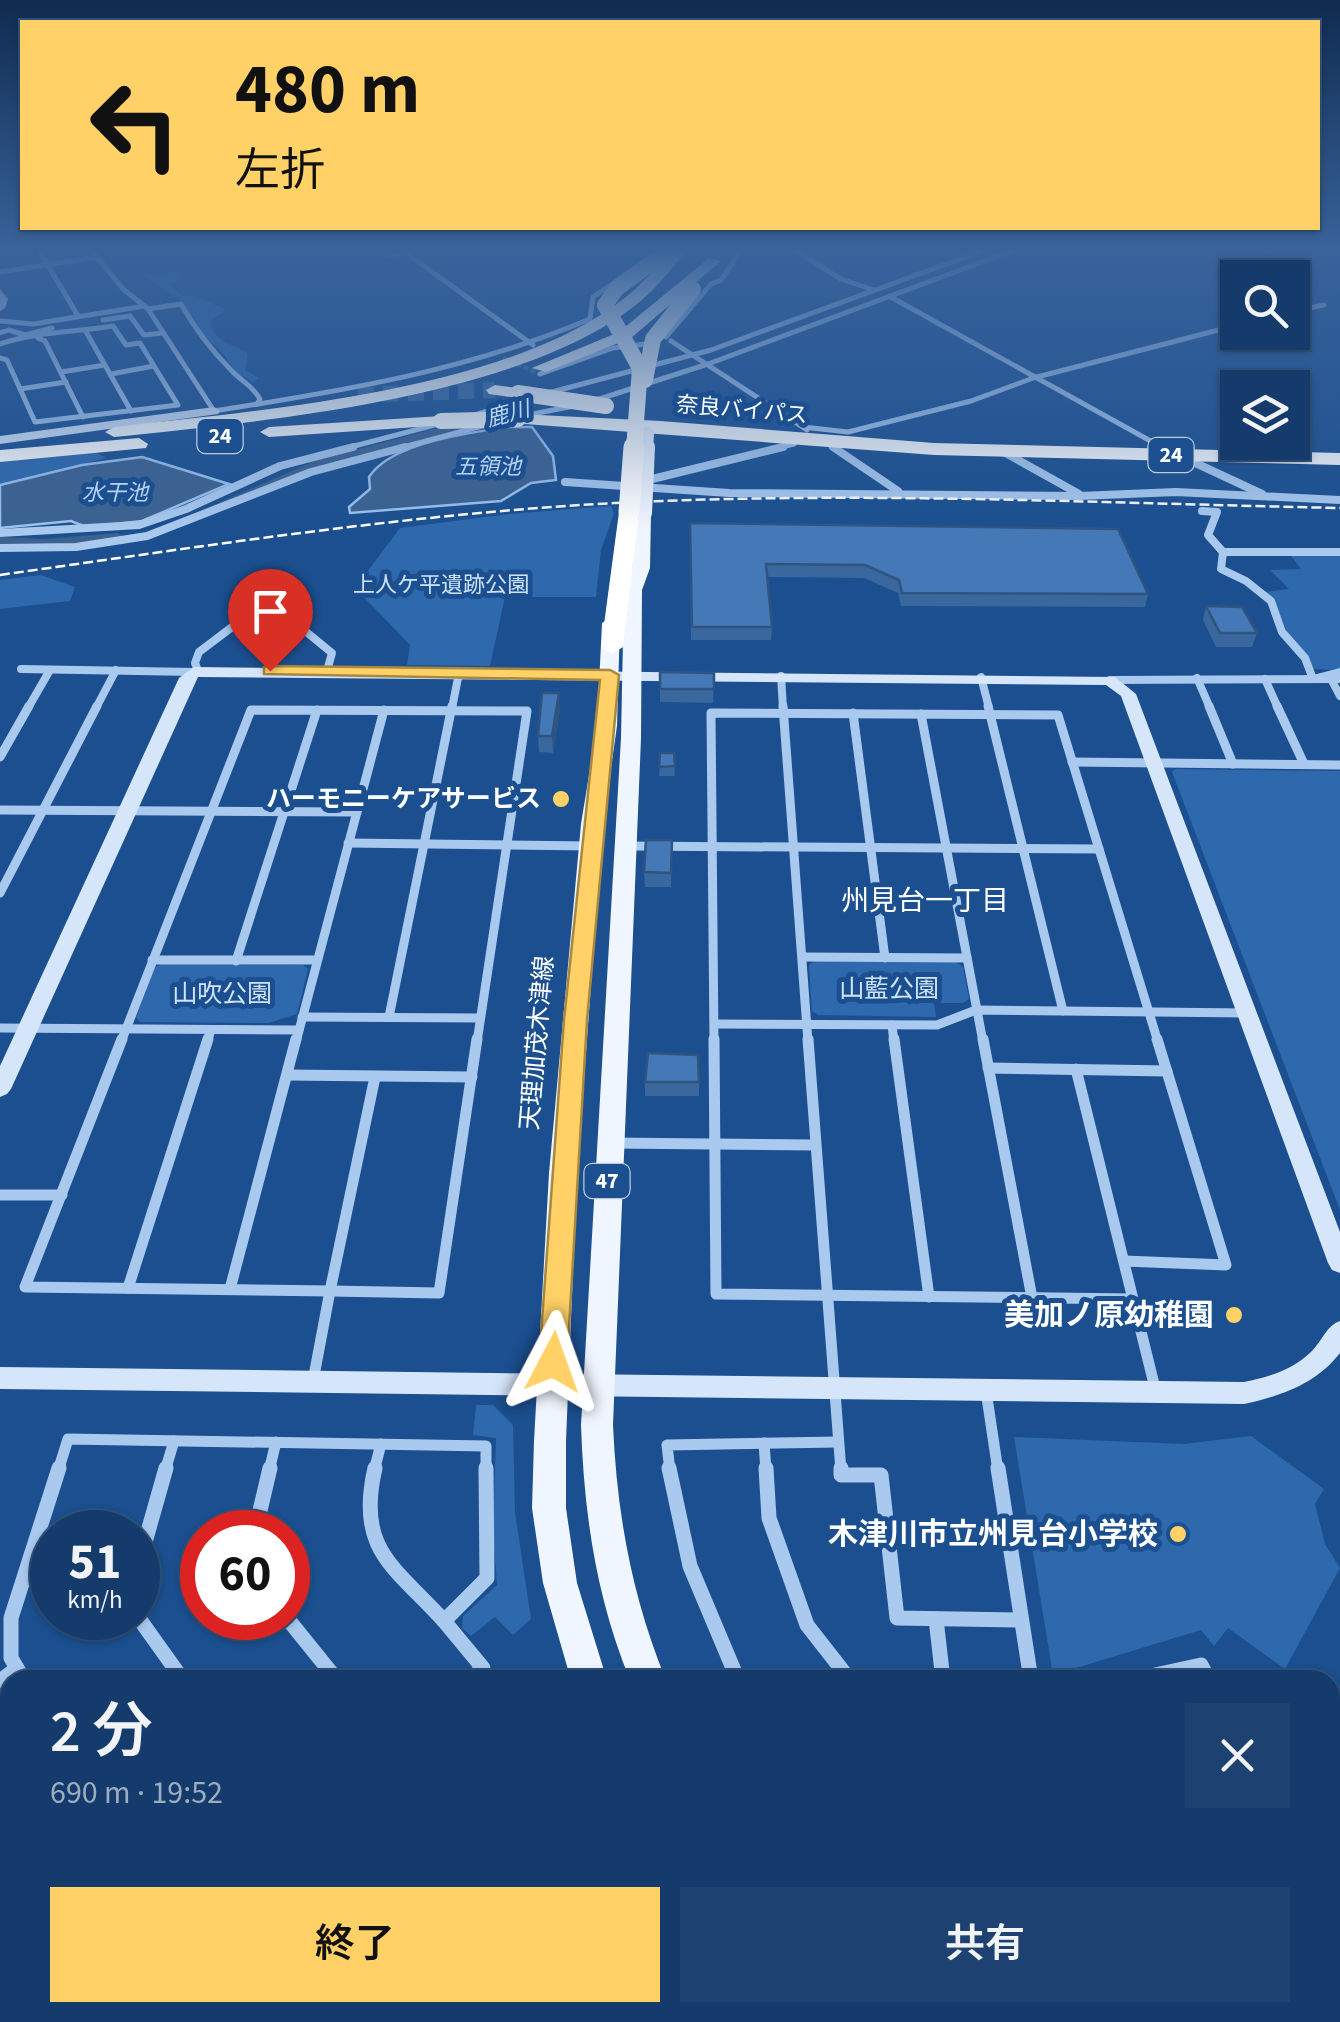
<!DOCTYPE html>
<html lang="ja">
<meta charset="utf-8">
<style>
body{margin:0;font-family:"Source Sans 3","Noto Sans JP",sans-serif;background:#1d4271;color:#f1f3f6;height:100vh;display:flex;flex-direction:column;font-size:38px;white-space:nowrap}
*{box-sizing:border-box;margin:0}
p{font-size:32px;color:#9dadc1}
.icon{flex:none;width:55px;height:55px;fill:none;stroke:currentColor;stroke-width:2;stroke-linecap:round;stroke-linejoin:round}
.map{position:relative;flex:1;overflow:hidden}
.side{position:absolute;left:0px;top:1670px;width:1340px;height:352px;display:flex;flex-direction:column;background:#143b6b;border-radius:30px 30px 0 0;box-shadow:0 2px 8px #0004,0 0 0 2px #33557e}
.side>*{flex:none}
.hud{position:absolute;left:20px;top:20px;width:1300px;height:210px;border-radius:0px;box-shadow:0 2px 8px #0004,0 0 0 2px #33557e;background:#ffd166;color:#111;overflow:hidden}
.controls{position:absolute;left:1220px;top:260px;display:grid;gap:20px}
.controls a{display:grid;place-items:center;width:90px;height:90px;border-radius:0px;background:#143b6b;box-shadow:0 2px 8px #0004,0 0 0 2px #33557e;font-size:50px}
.speed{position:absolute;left:30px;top:1510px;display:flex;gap:20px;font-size:50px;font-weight:700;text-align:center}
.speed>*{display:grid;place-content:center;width:130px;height:130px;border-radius:50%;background:#143b6b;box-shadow:0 2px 8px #0004,0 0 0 2px #33557e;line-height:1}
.speed small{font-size:25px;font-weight:400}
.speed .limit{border:15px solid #d22;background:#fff;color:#111}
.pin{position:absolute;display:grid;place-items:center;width:85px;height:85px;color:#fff;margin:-102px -42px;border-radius:50% 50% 50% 0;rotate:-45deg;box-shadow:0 0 10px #0007}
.pin .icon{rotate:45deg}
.me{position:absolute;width:110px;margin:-55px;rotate:4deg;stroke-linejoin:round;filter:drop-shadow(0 0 8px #0008)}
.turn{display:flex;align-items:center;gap:35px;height:210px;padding:0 50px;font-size:45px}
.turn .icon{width:130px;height:130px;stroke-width:2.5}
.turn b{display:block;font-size:70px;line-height:85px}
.round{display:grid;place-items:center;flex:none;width:105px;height:105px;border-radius:0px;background:#1d4271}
.headline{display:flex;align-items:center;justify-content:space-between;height:170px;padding:0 50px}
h1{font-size:60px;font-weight:600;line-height:75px}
.primary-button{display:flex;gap:20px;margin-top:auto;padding:20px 50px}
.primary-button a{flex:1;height:115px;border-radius:0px;background:#ffd166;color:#111;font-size:40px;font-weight:600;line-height:115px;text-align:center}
.primary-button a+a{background:#1d4271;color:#f1f3f6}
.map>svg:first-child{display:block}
.green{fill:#2e69ad}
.water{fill:#3c6290;stroke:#9cc4f0;stroke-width:2.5}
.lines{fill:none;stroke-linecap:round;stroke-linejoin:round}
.stream{stroke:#9cc4f0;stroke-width:2.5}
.river{fill:#3c6290;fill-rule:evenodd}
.street-tunnel{stroke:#3d69a0;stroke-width:5;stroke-dasharray:5 2.5;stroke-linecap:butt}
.highway-tunnel{stroke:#3d69a0;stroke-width:16;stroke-dasharray:16 9;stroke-linecap:butt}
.street-far4{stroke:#a9c9ee;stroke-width:5}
.street-far3{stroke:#a9c9ee;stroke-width:8}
.street-far2{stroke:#a9c9ee;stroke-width:9}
.street-far1{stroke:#a9c9ee;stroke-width:11}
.street{stroke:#a9c9ee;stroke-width:15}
.secondary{fill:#d6e6fa;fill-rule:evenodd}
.primary{fill:#f0f6ff;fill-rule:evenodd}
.highway{fill:#fff;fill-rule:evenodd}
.rail{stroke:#fff;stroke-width:2.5;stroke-dasharray:10 4;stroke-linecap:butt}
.primary-bridge-far1{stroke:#f0f6ff;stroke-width:14}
.primary-bridge{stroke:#f0f6ff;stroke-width:18}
.highway-bridge-far1{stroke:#fff;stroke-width:16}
.highway-bridge{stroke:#fff;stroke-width:21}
.wall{fill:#3a679d}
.shaded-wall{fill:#305480}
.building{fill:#4478b7;stroke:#305480;stroke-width:2.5}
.route{fill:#ffd166;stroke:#a68842;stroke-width:2.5}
.poi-dot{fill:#ffd166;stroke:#1b4f8f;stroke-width:4}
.labels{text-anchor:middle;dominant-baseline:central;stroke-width:10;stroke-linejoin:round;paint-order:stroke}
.far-street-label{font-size:22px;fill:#fff;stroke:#1b4f8f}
.far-water-label{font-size:22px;font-style:italic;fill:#b5d3f5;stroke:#1b4f8f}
.shield{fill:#1b4f8f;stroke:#bbcadd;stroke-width:2.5}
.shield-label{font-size:22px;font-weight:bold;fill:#fff}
.far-park-label{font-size:22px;fill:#cfe3fa;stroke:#1b4f8f}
.poi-label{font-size:25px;font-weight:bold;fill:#fff;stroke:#1b4f8f;text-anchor:end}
.park-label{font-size:25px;fill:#cfe3fa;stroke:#1b4f8f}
.street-label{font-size:25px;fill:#fff;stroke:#1b4f8f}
.neighbourhood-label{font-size:28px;fill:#fff;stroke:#1b4f8f}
.near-poi-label{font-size:30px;font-weight:bold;fill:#fff;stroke:#1b4f8f;text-anchor:end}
</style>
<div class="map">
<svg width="1340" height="2022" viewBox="0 0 1340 2022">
<rect width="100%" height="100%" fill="#1b4f8f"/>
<g class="green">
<path d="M178 273 181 281 169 284 182 296H196L226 310 210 321C213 341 231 344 248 353L245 370 259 378 253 382 236 372 218 347 201 336 189 319 183 302 141 274Z"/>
<path d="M95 452 106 458 0 485V461Z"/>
<path d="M611 506 614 513 601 550 596 597H505L490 666 407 665 410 645 355 588 400 528 509 514Z"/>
<path d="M1288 552 1340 553V670L1313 669C1309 654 1297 649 1289 635 1279 619 1281 605 1265 592L1289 589 1270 570 1301 569Z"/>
<path d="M41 575 75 587 70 601 0 609V580Z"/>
<path d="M1175 769 1340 771V1210L1172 772Z"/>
<path d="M814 961 956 962 963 967 969 999 963 1003H934L936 1017 818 1015 812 1011 809 965Z"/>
<path d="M162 964 303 965 308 969 297 1014 269 1023 140 1022 136 1018 155 967Z"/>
<path d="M476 1405H493L513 1425 515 1512 531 1619 513 1635 495 1617 471 1636 462 1628 463 1616 497 1585 493 1530 496 1438 473 1435Z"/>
<path d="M1251 1436 1324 1489 1315 1504 1325 1544 1340 1568 1285 1669 1228 1628 1214 1646 1201 1630 1053 1675 1014 1437 1184 1444Z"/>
<path d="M1330 1935 1340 1939V2022H959L951 2013 1330 2012Z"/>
</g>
<g class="water">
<path d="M505 427H532L553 456 556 480 531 483 501 501 350 513 349 507 370 489 369 477C391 443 465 434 505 427Z"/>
<path d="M142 457 229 484 142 521 86 527 71 521 0 528V485L82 465Z"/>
</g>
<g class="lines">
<path class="stream" d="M385 257 442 247"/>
<g class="river">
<path d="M483 416 488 417V423L329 466 223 510 209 507 317 460Z"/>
<path d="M118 533 126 538 124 542 44 549 0 547V537L44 539Z"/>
</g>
<path class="street-tunnel" d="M503 358 540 374"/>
<path class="highway-tunnel" d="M358 395 495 390"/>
<g class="street-far4">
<path d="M37 247 78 316"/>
<path d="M89 247 123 289 148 309 214 411C343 391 469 370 590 319L593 297 621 278"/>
<path d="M398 247 533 345"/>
<path d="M790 247 841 279 874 290"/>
<path d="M0 272 97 257"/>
<path d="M889 296 1165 449"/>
<path d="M148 309 181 304C195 329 211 350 231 370 242 382 251 384 260 399L257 404"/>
<path d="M1292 311 1324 305"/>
<path d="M103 320 130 316 144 335 163 333"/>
<path d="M0 321 33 324 145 306"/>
<path d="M85 330 131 411"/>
<path d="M0 333 9 330 25 335 52 328"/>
<path d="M666 337 711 284 721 280 743 247"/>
<path d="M38 338 45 341 83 417"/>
<path d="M671 341 807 430"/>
<path d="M0 344C33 332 77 332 113 326L126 345 140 343 178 405 35 422 7 360 0 358"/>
<path d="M61 372 105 365"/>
<path d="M111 374 154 366"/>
<path d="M540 374 613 348 654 343"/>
<path d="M20 389 66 382"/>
<path d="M548 393 711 350 993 247"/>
<path d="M590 402 708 364 1022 247"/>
<path d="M472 416 527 398"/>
<path d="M517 417 574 406"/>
<path d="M803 427 848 432 971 401 1033 378 1238 325"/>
<path d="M821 439 836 449"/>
<path d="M343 449 446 422"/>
<path d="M396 449 486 425"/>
<path d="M773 449 794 444"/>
</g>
<g class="street-far3">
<path d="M833 447 898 491"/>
<path d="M1161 447 1262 494"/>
<path d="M1002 451 1079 494"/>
<path d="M644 481 783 447"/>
<path d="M565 482 729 493 1079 496 1176 492 1340 500"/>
<path d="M1202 511 1217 512 1208 535 1223 552"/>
<path d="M0 533 139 525 186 509 280 466 353 447"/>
<path d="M0 548 76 547 147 536 311 472 405 447"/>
<path d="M1340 552H1223L1221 569 1246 581 1271 601 1282 632 1305 658 1313 679 1340 672"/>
<path d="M21 669 194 672"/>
<path d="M198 671 195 663 199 652 240 621H293L332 653 327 671"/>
<path d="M781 676 783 708"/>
<path d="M981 677 989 708"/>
<path d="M1197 678 1210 708"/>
<path d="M1265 679 1278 708"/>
<path d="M1331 679 1340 696"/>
<path d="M1110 680 1340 679"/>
<path d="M28 708 50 670"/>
<path d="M96 708 116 670"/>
<path d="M452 708 459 673"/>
</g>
<g class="street-far2">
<path d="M783 706 808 1042"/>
<path d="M988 706 1063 1011"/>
<path d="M1209 706 1233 764"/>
<path d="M1277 706 1304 764"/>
<path d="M853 713 885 958"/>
<path d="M921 714 983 1042"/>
<path d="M0 757 29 706"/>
<path d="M1072 762 1340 765"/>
<path d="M0 810 357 812"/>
<path d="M348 843 591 846"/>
<path d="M625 846 1099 849"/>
<path d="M0 893 97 706"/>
<path d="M803 957 967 958"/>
<path d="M152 960H317"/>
<path d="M236 961 317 710"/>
<path d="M302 1017 480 1018"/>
<path d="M389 1017 452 706"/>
<path d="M716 1024 937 1025 976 1010 1247 1013"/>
<path d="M892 1025 894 1042"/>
<path d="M0 1028 299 1030"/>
<path d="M121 1042 251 710 527 711 477 1042"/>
<path d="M207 1042 211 1030"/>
<path d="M296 1042 384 710"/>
<path d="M714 1042 711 713 1058 715 1158 1042"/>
</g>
<g class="street-far1">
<path d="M122 1039 25 1287 330 1291"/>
<path d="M714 1039 716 1294 1133 1299"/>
<path d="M808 1039 841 1471"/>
<path d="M894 1039 929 1297"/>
<path d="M983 1039 1032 1298"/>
<path d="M988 1068 1167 1071"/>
<path d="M1076 1069 1156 1392"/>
<path d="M287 1075 472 1077"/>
<path d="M611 1143 815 1145"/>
<path d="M0 1195H62"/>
<path d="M1124 1261 1226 1265 1157 1039"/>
<path d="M128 1288 208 1039"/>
<path d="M230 1289 296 1039"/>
<path d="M330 1291 439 1293 477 1039"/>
<path d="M330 1291 375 1077"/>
<path d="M313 1381 330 1291"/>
<path d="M986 1391 998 1471"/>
<path d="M764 1443 766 1471"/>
<path d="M58 1471 68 1439 486 1446V1471"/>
<path d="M165 1471 174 1441"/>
<path d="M269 1471 276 1442"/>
<path d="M374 1471 381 1444"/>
<path d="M670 1471 667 1445 838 1442"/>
</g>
<g class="street">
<path d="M375 1468C356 1550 394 1566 444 1621"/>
<path d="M669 1468 690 1566 738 1680"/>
<path d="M766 1468 769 1518 807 1625 850 1680"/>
<path d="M841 1468V1475H881L897 1618 1020 1620"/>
<path d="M998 1468 1031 1680"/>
<path d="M255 1532 270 1468"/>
<path d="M138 1567 166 1468"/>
<path d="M138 1617 183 1680"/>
<path d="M287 1618 337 1680"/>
<path d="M936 1619 943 1680"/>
<path d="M24 1680 11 1658V1618L59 1468"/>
<path d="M469 1680 483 1668 444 1621 487 1578 486 1468"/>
<path d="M1132 1680 1201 1665 1209 1680"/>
<path d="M0 1681 16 1669"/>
<path d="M1330 1790 1340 1797"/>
<path d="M0 1804 10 1820"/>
<path d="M1330 1916 1340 1920"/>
<path d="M0 2003 11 2022"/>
<path d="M130 2012 136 2022"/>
<path d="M90 2022 100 2012"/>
</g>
<g class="secondary">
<path d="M0 289 8 299 5 308 0 311Z"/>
<path d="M214 407 220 411 218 414 0 444V436Z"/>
<path d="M194 667 1115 677 1136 694 1340 1232V1273L1332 1270 1328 1263 1121 696 1106 685 198 677 11 1089 7 1094 0 1097V1066L179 678Z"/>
<path d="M1340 1321V1353C1316 1384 1281 1396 1244 1404L0 1389V1367L1244 1382C1269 1377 1293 1370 1312 1351 1322 1341 1327 1325 1340 1321Z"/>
</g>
<g class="primary">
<path d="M643 508 651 513 650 568 642 590 641 738 613 1425C617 1515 632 1597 666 1680H630C596 1597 584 1514 581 1425L621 738 624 590 632 568 635 513Z"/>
<path d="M611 617 620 623 617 726 603 824 577 1173 566 1441V1508L577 1583 607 1680H571L543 1583 532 1508 534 1441 549 1173 581 824 597 726 602 623Z"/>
<path d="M791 2012H838L842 2022H795Z"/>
<path d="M869 2012H916L920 2022H873Z"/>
</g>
<g class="highway">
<path d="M674 247H689C676 264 660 284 643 299 525 399 265 421 114 437L105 432 114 427C262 410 518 391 633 291 648 278 661 261 674 247Z"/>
<path d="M709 258 721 261 631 338 546 372 532 368 619 332Z"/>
<path d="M495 385 524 389 527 393 518 398 489 394 486 390Z"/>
<path d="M518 414 661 421 934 443 1340 453V465L934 455 512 423V415Z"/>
<path d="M441 416 447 417V425L269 437 260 432 269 427Z"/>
<path d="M139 438 148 444 146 448 0 462V450Z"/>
<path d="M629 506 639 512 623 647 612 654 601 647 619 512Z"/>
</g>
<path class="rail" d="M0 575C204 546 409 514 615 503 857 491 1098 503 1340 508"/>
<path class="primary-bridge-far1" d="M646 449 647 434"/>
<path class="primary-bridge" d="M643 513 646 447"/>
<g class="highway-bridge-far1">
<path d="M645 380 653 339 693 289"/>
<path d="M518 393 606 406"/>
<path d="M441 421 518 419"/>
<path d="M634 449 640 368 605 305 617 288 673 247"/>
</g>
<path class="highway-bridge" d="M629 512 634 447"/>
</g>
<g class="wall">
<path d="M690 523 1148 594 1145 607 901 606 898 593 864 578 767 577 772 627 771 640H691Z"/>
<path d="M1206 606 1257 633 1252 647H1216L1203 620Z"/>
<path d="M660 672 714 673 713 703 660 702Z"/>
<path d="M560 709 553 753 539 752 538 736Z"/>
<path d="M660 753H674L675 776H659Z"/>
<path d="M672 840 671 887H645L644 872Z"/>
<rect x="645" y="1082" width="54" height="14"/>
</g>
<path class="shaded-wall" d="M559 693 560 709 553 753 552 736Z"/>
<g class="building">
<path d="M690 523 1118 529 1148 594 902 593 899 580 865 565 766 564 772 627H692Z"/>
<path d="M1206 606 1242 607 1257 633H1220Z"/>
<path d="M660 672 714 673V689H660Z"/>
<path d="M542 693H559L552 736H538Z"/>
<path d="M660 753H674L675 766 659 767Z"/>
<path d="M646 840H672L671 873 644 872Z"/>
<path d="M648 1053 698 1055 699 1082H645Z"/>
</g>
<linearGradient id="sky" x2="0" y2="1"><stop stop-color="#0f2b4f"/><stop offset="0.47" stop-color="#39639b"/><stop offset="1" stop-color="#39639b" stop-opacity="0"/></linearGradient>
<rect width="1340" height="530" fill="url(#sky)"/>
<path class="route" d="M270 666 610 670 619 675 587 1020 567 1362 563 1371 553 1374 543 1371 539 1362 564 1020 600 680 264 674V667Z"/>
<g class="poi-dot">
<circle cx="561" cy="799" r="10"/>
<circle cx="1234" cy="1315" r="10"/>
<circle cx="1178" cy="1534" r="10"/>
</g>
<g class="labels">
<g class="far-street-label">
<text transform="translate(742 410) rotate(5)">奈良バイパス</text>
</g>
<g class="far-water-label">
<text transform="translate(508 414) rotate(-15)">鹿川</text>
<text x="488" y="467">五領池</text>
<text x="115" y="493">水干池</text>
</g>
<g class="shield">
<rect x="197.5" y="419" width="45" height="34" rx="8"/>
<rect x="1148.5" y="438" width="45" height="34" rx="8"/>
<rect x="584.5" y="1164" width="45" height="34" rx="8"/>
</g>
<g class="shield-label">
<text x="220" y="436">24</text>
<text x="1171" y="455">24</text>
<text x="607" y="1181">47</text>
</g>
<g class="far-park-label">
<text x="441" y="585">上人ケ平遺跡公園</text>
</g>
<g class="poi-label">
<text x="541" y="799">ハーモニーケアサービス</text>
</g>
<g class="park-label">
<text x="889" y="989">山藍公園</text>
<text x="222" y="994">山吹公園</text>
</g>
<g class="street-label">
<text transform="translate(537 1043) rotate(-85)">天理加茂木津線</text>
</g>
<g class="neighbourhood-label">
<text x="925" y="901">州見台一丁目</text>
</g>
<g class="near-poi-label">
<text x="1214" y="1315">美加ノ原幼稚園</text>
<text x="1158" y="1534">木津川市立州見台小学校</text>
</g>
</g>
</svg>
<div class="controls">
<a><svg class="icon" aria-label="search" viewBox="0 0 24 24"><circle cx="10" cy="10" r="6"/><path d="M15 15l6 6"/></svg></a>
<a><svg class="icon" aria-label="layers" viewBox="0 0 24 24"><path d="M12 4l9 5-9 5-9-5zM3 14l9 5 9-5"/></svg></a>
</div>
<div class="speed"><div>51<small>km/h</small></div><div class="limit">60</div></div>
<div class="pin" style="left:270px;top:671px;background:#d93025"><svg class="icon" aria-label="arrive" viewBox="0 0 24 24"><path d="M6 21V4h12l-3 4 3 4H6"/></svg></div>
<svg class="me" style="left:553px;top:1362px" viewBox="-20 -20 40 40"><path d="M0-17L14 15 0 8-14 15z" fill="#ffd166" stroke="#fff" stroke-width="4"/></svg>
<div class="hud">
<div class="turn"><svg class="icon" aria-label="left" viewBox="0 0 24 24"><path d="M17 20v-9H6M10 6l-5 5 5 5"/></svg><div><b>480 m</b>左折</div></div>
</div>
<section class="side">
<div class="headline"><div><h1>2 分</h1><p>690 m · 19:52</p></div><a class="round"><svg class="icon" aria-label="close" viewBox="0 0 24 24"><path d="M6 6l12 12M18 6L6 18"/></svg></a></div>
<div class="primary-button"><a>終了</a><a>共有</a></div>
</section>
</div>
